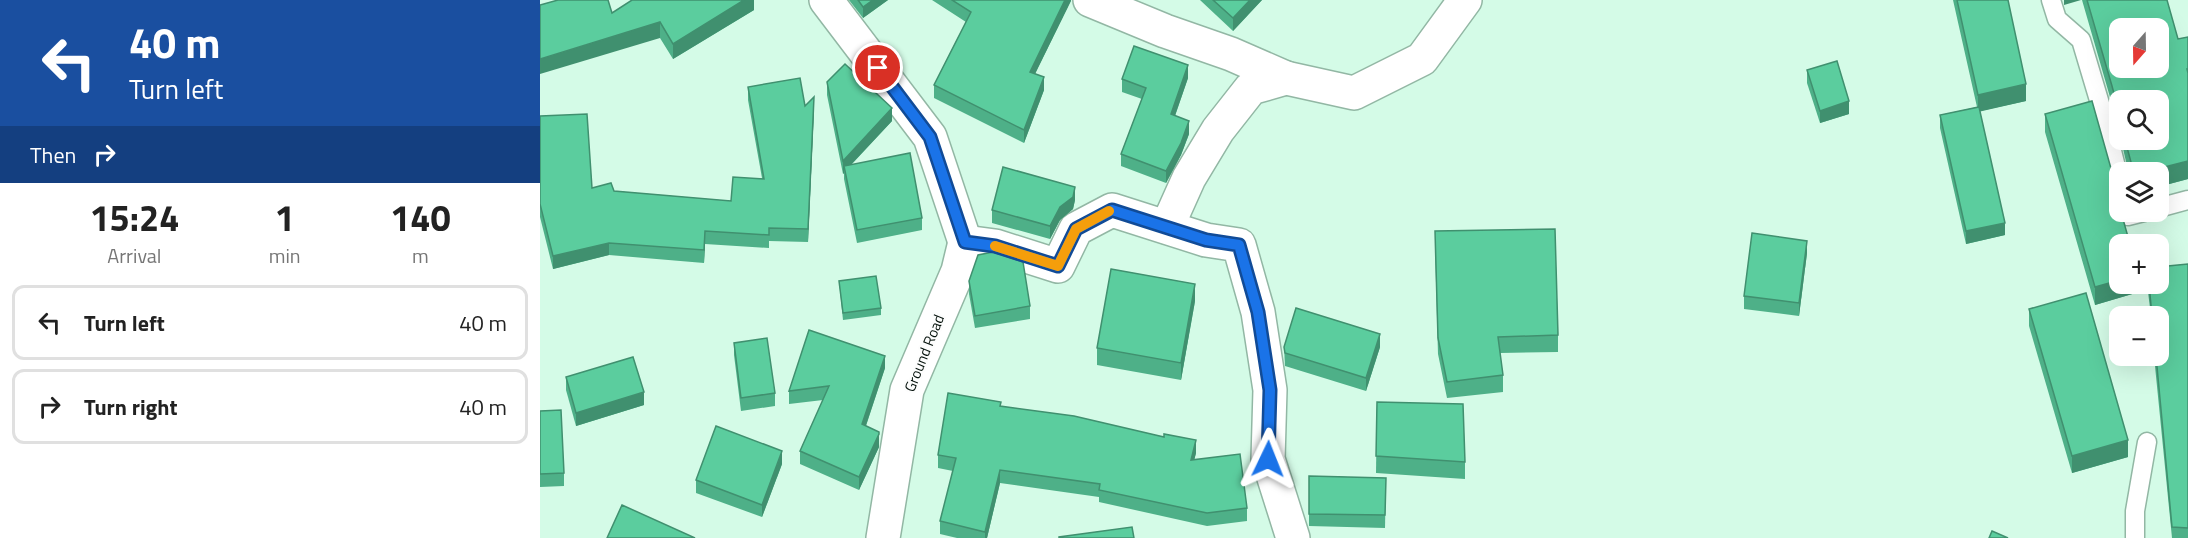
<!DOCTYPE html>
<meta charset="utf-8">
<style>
body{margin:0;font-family:"Titillium Web",sans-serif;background:#f6f6f6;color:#222;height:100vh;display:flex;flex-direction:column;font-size:22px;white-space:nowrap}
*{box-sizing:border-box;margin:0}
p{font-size:20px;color:#767676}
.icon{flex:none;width:33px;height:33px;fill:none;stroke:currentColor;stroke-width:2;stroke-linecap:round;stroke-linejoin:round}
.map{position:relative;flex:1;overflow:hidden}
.drawer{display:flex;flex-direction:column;background:#fff;width:540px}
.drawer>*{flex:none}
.banner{background:#1a4fa0;color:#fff;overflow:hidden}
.needle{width:39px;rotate:200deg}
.tools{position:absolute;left:1569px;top:18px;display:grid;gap:12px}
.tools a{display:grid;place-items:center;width:60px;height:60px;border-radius:12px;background:#fff;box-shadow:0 6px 24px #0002;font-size:30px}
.pin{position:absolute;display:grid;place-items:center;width:51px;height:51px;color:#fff;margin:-26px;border:3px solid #fff;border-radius:50%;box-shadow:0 2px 6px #0007}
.me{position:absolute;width:66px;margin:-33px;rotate:2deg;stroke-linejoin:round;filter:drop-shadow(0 0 4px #0008)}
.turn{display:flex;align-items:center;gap:21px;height:126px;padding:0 30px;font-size:27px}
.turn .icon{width:78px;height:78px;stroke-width:2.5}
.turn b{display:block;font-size:42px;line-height:51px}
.then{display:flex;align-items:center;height:57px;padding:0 30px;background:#0003;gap:12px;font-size:22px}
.eta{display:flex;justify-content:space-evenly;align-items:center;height:102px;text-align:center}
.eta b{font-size:36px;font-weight:700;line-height:42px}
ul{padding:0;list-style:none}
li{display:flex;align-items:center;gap:18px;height:75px;margin:0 12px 9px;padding:0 18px;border:3px solid #e0e0e0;border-radius:12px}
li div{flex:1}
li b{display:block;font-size:22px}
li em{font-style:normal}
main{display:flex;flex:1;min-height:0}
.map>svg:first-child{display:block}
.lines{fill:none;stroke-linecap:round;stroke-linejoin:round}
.lane-casing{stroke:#92b7a4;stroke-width:21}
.street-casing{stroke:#92b7a4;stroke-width:36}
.lane{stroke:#fff;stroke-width:18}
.street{stroke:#fff;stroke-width:33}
.wall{fill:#4eb088}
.shaded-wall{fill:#40906f}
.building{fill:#5bcd9e;stroke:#40906f;stroke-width:1.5;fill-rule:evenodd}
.route-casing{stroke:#114b97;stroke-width:15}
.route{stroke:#1a73e8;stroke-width:10}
.slow{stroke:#f59e0b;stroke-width:10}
.labels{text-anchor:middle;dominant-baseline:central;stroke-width:4.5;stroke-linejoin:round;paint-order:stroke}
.street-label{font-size:15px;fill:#05120c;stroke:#fdfdfd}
</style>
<main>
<section class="drawer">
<div class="banner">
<div class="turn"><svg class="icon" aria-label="left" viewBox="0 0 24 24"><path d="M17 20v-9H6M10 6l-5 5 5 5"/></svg><div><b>40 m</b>Turn left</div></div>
<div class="then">Then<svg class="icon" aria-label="right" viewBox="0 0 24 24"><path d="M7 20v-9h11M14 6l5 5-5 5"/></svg></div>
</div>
<div class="eta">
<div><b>15:24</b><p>Arrival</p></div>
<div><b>1</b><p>min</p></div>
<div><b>140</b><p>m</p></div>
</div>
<ul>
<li><svg class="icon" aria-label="left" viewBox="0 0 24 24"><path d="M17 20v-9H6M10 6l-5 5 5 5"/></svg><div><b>Turn left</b></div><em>40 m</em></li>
<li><svg class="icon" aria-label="right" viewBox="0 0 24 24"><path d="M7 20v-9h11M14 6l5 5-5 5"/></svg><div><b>Turn right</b></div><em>40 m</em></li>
</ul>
</section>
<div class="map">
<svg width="1648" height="538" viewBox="0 0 1648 538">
<rect width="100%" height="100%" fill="#d4fbe7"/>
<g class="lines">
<g class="lane-casing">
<g id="lane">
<path d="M1511 0 1517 19 1541 40 1561 107 1580 183"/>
<path d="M1618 208 1648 200"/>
<path d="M1586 212 1588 216 1604 212"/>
<path d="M1595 538V511L1607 442"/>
</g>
</g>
<g class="street-casing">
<g id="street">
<path d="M286 0 390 137 425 242"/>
<path d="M550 0 625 31 691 54 746 78 814 93 882 59 925 0"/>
<path d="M627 227 649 178 678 130 711 88 746 78"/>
<path d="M425 242 455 246 518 266 536 229 572 210 666 240 699 245 718 312 730 390 728 459 753 538"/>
<path d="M343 538 367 390 418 271 425 242"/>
</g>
</g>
<use href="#lane" class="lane"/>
<use href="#street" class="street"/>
</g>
<g class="wall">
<path d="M214 0V10L133 59 120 38 72 13Z"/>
<path d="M309 0H348L323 18Z"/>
<path d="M392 0H531L495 74 504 90 484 143 394 98V85L426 22Z"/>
<path d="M660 0H722L693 31Z"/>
<path d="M1413 0H1468L1486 101 1440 111 1465 235 1426 244 1400 128V115L1437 107Z"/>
<path d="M1542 0H1627L1638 39 1648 37V179L1618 187V172L1588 170 1581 140H1618L1580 100V135L1572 104Z"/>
<path d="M1267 70 1309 114 1280 123 1267 83Z"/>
<path d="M648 78 635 116 649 134 641 155 626 183 581 166V154L602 99 582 92V79Z"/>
<path d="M287 82 352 121 312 164 382 218V230L317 243 304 179V173L303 174 287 95Z"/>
<path d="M208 87 274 109 268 242 229 241V248L165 244 164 263 69 255 13 269 0 217V116L52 188 74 191 191 201 222 178 208 100Z"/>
<path d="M1505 114 1572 172 1577 176V199L1599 284V292L1555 305 1505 132Z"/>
<path d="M535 200 533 209 520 220 510 239 452 223V210Z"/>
<path d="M895 247 1018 335V352L960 353 963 375V392L907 398 898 354Z"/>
<path d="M1267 253 1259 316 1204 309V296Z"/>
<path d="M1648 264V538H1632L1614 356H1618V316H1611L1607 284H1618Z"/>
<path d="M299 281 341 308V315L303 320Z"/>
<path d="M429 281 490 306V319L435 328 429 294Z"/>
<path d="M655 301 641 380 557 365V348Z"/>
<path d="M1489 309 1588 457 1532 473 1489 326Z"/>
<path d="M194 343 235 393V406L201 411 194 355Z"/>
<path d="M744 347H840L826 391 745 366Z"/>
<path d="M345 368 326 426 339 445V447L319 490 260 464V451L283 400 249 404V391Z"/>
<path d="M26 377 104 405 36 426 26 390Z"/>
<path d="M837 402 925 462V479L836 473Z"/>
<path d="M461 406 656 453 654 460 707 508V521L667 526 559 502V497L460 483 447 538H417L400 534V521L413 471 398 468V455Z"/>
<path d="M0 411 24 473V486L0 487Z"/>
<path d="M242 464 222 517 156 493V480Z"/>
<path d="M769 476 846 478 845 528 769 526Z"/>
</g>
<g class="shaded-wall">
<path d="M204 0H214V10L133 59V44Z"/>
<path d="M333 0H348L323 18V7Z"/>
<path d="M525 0H531V1L490 84V72Z"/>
<path d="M710 0H722L693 31V18Z"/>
<path d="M1524 0H1541L1524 5Z"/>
<path d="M120 22V38L0 74V59Z"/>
<path d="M648 65V78L631 127V114Z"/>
<path d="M504 77V90L484 143V130Z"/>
<path d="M1486 84V101L1438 112V95Z"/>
<path d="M274 97V109L268 242V229Z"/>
<path d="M1309 101V114L1280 123V111Z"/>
<path d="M352 108V121L305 171 304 166V173L303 174V161Z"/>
<path d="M649 121V134L641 155 626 183V171Z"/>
<path d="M1648 161V179L1618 187V172H1605Z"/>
<path d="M1580 180V198L1572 200V182Z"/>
<path d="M535 187V200L533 209 520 220 510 239V226L520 207Z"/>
<path d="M1465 223V235L1426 244V231Z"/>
<path d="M165 231V244L164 263V250Z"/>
<path d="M1267 241V253L1259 316V303Z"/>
<path d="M69 243V255L13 269V256Z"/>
<path d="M1580 280V284H1599V292L1555 305V287Z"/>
<path d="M655 284V301L641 380V363Z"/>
<path d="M840 334V347L826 391V378Z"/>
<path d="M345 356V368L322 437V424Z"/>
<path d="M104 392V405L36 426V413Z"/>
<path d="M339 432V447L319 490V477Z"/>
<path d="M656 440V453L651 473V460Z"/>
<path d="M1588 440V457L1532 473V456Z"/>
<path d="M242 451V464L222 517V505Z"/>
<path d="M460 470V483L447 538H445V532Z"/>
</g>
<g class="building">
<path d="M18 0H68L72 13 92 0H204L133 44 120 22 0 59V5Z"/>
<path d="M318 0H333L323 7Z"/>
<path d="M412 0H525L490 72 504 77 484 130 394 85 431 12Z"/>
<path d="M673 0H710L693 18Z"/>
<path d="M1417 0H1468L1486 84 1438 95Z"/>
<path d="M1547 0H1627L1638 39 1648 37V69H1647L1648 73V161L1605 172H1586L1591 168V162L1585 140H1618V100H1580V116L1572 86ZM1580 28H1618V68H1580Z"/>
<path d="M594 46 648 65 631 114 649 121 641 143 626 171 581 154 606 88 582 79Z"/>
<path d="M1297 61 1309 101 1280 111 1267 70Z"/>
<path d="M305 64 352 108 303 161 287 82Z"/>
<path d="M260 78 265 106 274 97 268 229 229 228V235L165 231 164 250 69 243 13 256 0 204V116L47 114 52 188 71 183 74 191 191 201 193 177 224 179 208 87Z"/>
<path d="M1552 101 1572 172 1577 176H1580V180L1572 182 1580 207V212H1581L1590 244H1580V280L1555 287 1505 114Z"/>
<path d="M1439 107 1465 223 1426 231 1400 115Z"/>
<path d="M370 153 382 218 317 230 304 166Z"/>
<path d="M463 167 535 187 533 197 520 207 510 226 452 210Z"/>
<path d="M1015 229 1018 335 958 337 963 375 907 382 898 338 895 231Z"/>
<path d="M1212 233 1267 241 1259 303 1204 296Z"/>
<path d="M453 252 483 262 490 306 435 316 429 281 438 255Z"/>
<path d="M1648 264V528L1632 527 1616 356H1618V316H1612L1609 284H1618V267Z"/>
<path d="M571 269 655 284 641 363 557 348Z"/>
<path d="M336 276 341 308 303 313 299 281Z"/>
<path d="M1546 293 1588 440 1532 456 1489 309Z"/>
<path d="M756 308 840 334 826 378 745 353 744 347Z"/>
<path d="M269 330 345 356 322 424 339 432V434L319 477 260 451 289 386 249 391Z"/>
<path d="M227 338 235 393 201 398 194 343Z"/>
<path d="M93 357 104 392 36 413 26 377Z"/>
<path d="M408 393 461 402 460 406 534 416 624 437V434L656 440 651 460 700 454 707 508 667 513 559 490 560 484 460 470 445 532 400 521 416 458 398 455Z"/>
<path d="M837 402 923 404 925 462 836 456Z"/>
<path d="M21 410 24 473 0 474V411Z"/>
<path d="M176 426 242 451 222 505 156 480Z"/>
<path d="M769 476 846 478 845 515 769 514Z"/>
<path d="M82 505 155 538H67Z"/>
<path d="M592 527 594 538H519V537Z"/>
<path d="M1452 531 1468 538H1449Z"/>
</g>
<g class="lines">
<g class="route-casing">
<path id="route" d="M338 68 390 137 425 242 455 246 518 266 536 229 572 210 666 240 699 245 718 312 730 390 728 459"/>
</g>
<use href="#route" class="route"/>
<path class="slow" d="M455 246 518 266 536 229 569 211"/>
</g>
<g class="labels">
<g class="street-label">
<text transform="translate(384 353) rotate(-68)">Ground Road</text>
</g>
</g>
</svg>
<div class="tools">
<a><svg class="needle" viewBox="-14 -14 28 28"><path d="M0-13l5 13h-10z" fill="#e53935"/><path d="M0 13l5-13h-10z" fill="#767676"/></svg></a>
<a><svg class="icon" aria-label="search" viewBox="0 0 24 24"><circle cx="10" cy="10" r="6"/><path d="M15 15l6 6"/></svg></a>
<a><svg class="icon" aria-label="layers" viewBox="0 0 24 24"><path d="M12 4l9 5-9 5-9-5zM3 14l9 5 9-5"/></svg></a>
<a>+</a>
<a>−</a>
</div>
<div class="pin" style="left:338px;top:68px;background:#d93025"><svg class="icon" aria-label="arrive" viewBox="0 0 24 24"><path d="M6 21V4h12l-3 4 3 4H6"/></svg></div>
<svg class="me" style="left:728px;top:459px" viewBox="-20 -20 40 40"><path d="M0-17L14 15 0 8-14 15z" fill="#1a73e8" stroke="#fff" stroke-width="4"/></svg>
</div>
</main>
